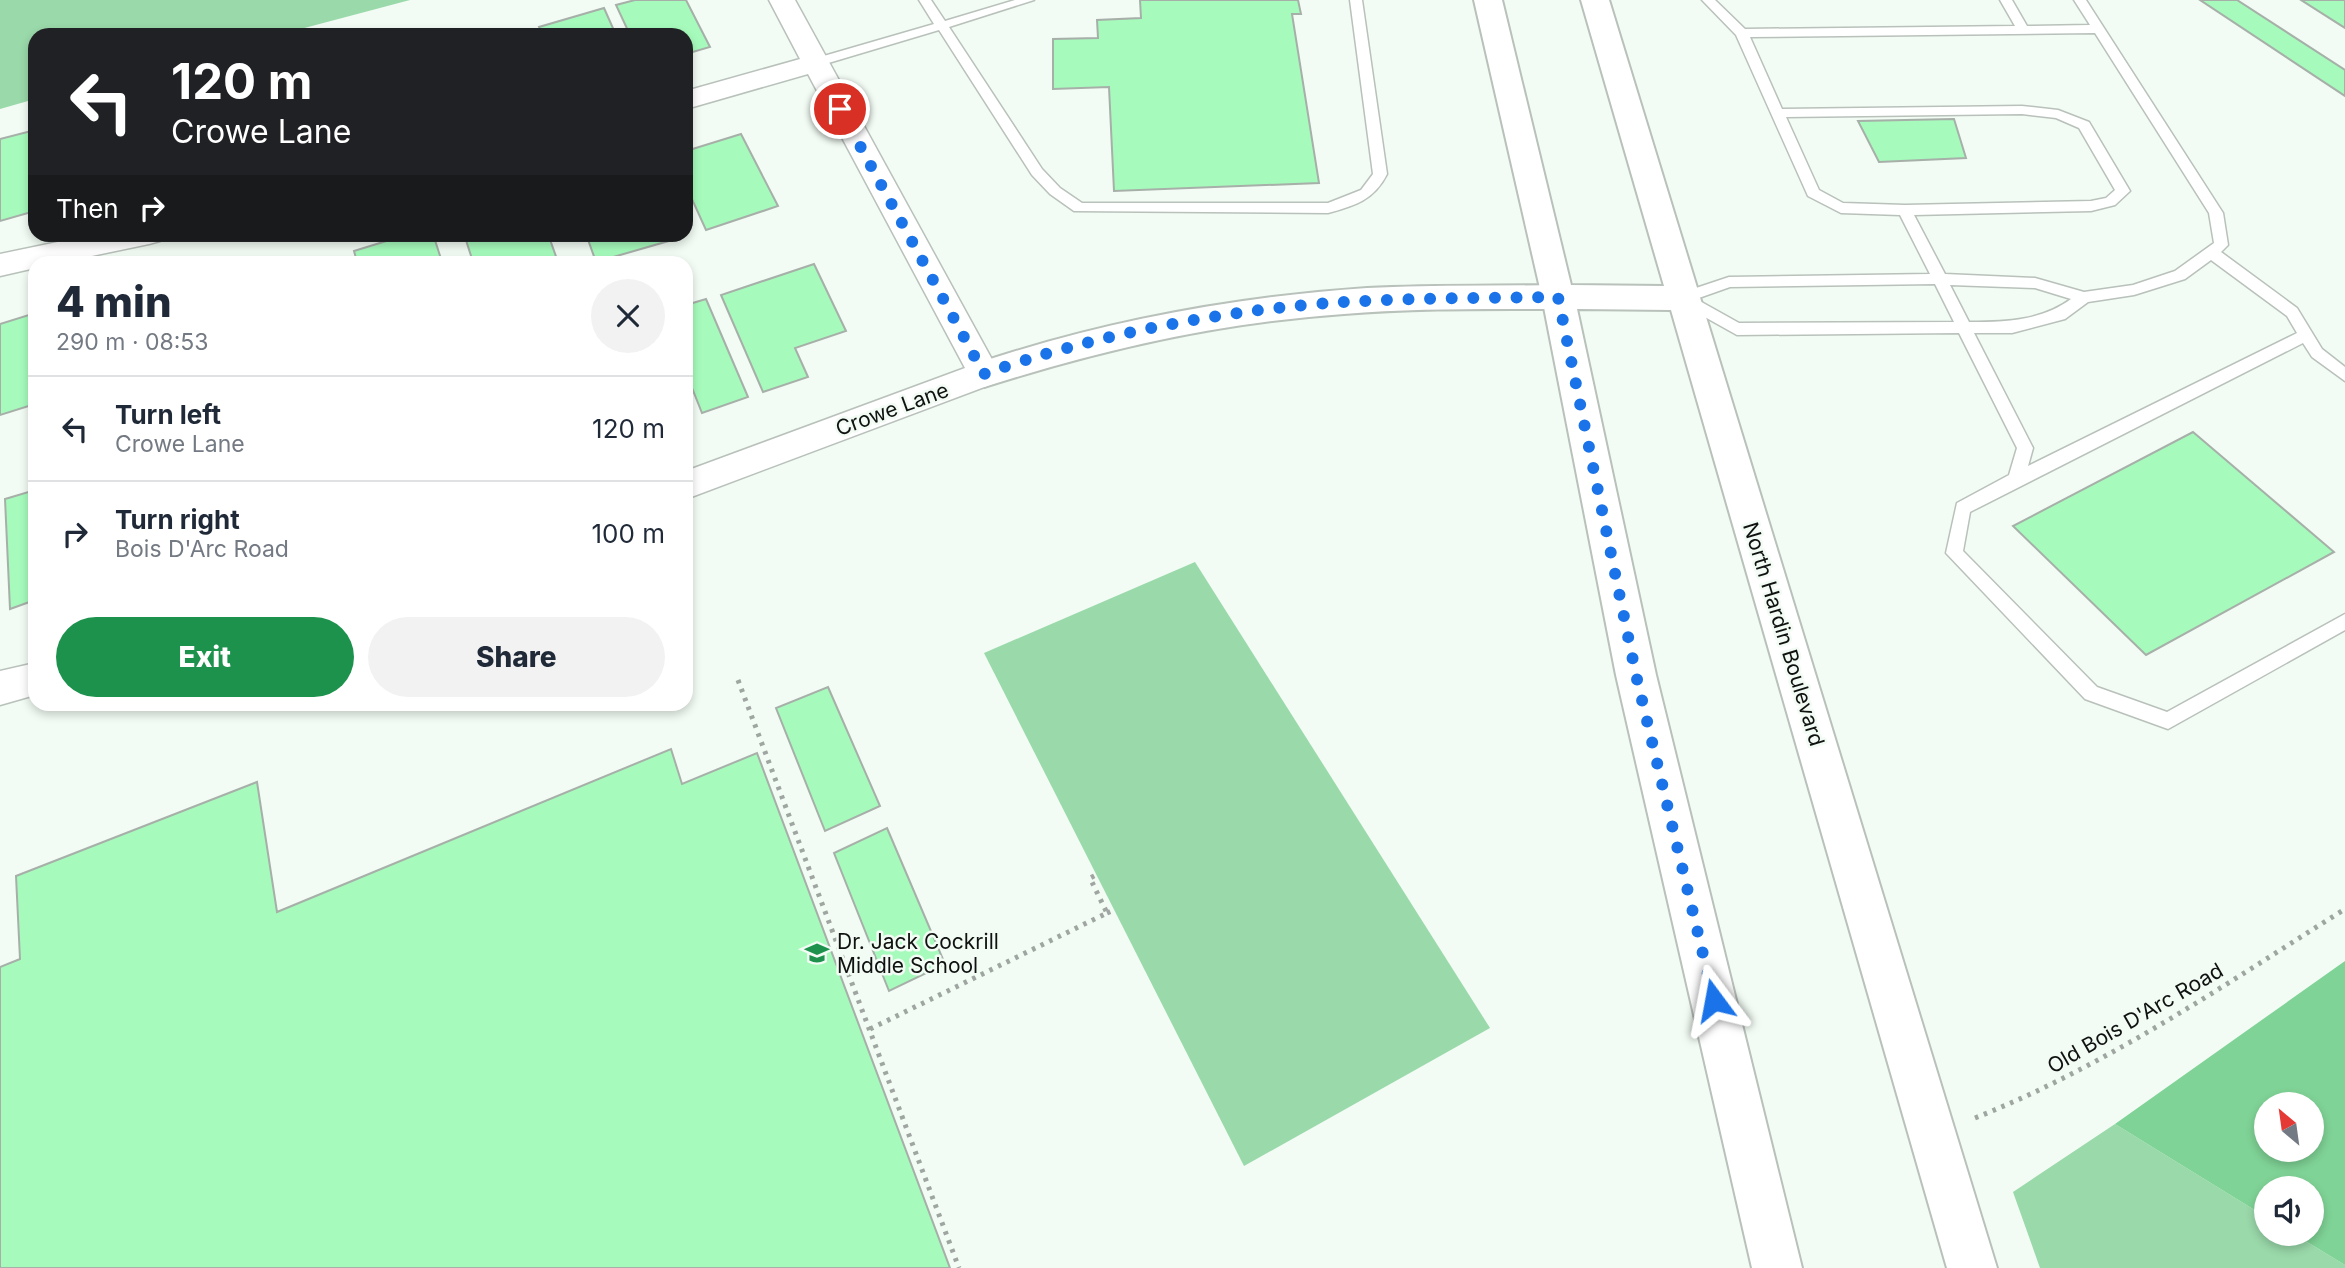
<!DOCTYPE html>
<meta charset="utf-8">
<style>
body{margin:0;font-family:Inter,sans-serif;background:#f2f2f3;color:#1f2937;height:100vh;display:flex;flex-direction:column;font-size:26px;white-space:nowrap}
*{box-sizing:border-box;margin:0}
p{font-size:23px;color:#747a83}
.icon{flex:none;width:38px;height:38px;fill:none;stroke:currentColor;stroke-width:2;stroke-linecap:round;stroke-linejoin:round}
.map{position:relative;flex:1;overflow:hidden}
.sheet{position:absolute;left:28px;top:256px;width:665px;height:455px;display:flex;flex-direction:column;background:#fff;border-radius:21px;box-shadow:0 4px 10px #0003}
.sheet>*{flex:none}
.hud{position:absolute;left:28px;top:28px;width:665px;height:214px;border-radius:21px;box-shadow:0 4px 10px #0003;background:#202124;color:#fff;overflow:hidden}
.needle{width:46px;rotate:331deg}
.fabs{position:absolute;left:2254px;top:1092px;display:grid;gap:14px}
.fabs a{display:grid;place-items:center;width:70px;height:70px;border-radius:50%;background:#fff;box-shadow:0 4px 10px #0003;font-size:35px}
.pin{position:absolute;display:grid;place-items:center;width:60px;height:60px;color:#fff;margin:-30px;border:4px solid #fff;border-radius:50%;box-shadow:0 2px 7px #0007}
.me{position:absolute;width:77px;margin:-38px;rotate:347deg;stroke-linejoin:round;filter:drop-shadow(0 0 5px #0008)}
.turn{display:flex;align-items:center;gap:24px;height:147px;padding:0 28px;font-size:32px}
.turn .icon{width:91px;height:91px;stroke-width:2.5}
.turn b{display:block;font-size:49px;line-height:60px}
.then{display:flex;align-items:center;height:66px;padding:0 28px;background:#0003;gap:14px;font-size:26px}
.round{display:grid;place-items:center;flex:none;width:74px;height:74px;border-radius:37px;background:#f2f2f3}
.head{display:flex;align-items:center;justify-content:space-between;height:119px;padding:0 28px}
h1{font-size:42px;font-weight:800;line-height:52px}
.action{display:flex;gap:14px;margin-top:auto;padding:14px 28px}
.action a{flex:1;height:80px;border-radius:42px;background:#1c924d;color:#fff;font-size:28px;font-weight:800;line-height:80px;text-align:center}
.action a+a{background:#f2f2f3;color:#1f2937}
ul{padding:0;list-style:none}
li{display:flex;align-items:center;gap:21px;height:105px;padding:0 28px;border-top:2px solid #e0e1e3}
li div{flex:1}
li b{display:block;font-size:26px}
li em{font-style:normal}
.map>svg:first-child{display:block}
.green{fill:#9ad9aa}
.forest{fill:#7fd396;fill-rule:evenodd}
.building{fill:#a6fbbc;stroke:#a7afa9;stroke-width:2}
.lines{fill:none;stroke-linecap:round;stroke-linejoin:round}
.service-casing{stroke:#b9c1bb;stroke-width:3}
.minor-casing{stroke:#b9c1bb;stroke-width:3}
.tertiary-casing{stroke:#b9c1bb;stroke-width:4}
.secondary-casing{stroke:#b9c1bb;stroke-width:4}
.path{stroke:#9fa6a1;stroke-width:5;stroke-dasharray:3.5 6;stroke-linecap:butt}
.service{fill:#fff;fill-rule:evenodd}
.minor{fill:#fff;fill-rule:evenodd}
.tertiary{fill:#fff;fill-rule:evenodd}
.secondary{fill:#fff;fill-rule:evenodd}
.route{stroke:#1a73e8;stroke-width:12;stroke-dasharray:0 21.6}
.labels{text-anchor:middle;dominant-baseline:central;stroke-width:5;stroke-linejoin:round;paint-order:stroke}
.street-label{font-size:21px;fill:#0f1210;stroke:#f2fbf4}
.poi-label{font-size:21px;fill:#0f1210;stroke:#f2fbf4;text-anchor:start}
</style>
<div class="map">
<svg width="2345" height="1268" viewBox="0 0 2345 1268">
<rect width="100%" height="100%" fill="#f2fbf4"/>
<g class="green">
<path d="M0 0H410L278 35H35V99L0 109Z"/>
<path d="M1195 562 1490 1028 1244 1166 984 653Z"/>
<path d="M2115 1124 2266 1217V1234H2294L2345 1265V1268H2040L2013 1192Z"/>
</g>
<path class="forest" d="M2345 961V1265L2294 1234H2312V1188H2266V1217L2115 1124ZM2266 1104H2312V1150H2266Z"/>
<g class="building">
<path d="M635 0H686L710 47 686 54V35H630L616 5Z"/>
<path d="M1140 0H1298L1301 14H1292L1319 183 1114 191 1109 87 1053 89V39L1098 38 1097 20 1141 18Z"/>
<path d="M2200 0H2237L2345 70V96Z"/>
<path d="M2301 0H2345V28Z"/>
<path d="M604 8 616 35H542L539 27Z"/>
<path d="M1954 119 1966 158 1879 162 1858 121Z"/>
<path d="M35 130V211L0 221V139Z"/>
<path d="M741 134 778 206 706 230 686 186V151Z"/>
<path d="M409 234H433L442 262H357L354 251Z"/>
<path d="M464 234H548L558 262H473Z"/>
<path d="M586 234H669L672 240 596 262Z"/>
<path d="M814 264 846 331 795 348 808 377 763 392 721 295Z"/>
<path d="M706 299 748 397 702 413 690 383 686 384V305Z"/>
<path d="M35 313V404L0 415V324Z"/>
<path d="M2193 432 2334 552 2146 655 2013 526Z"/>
<path d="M35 490V600L10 609 5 499Z"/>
<path d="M828 687 880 806 825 831 776 708Z"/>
<path d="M671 749 682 784 757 753 950 1268H0V967L20 959 16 876 257 782 277 912Z"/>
<path d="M887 828 945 964 889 991 834 853Z"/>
</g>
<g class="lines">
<g class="service-casing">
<g id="service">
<path d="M919 0H931L945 21 1015 0H1034L949 27 1042 169 1060 188 1082 203H1328L1361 190 1373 174 1350 0H1362L1387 174C1374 200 1354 206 1328 213L1074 211 1050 194 1032 175 939 30 815 67 809 63 810 60 934 24Z"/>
<path d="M1702 0H1715L1745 29 2015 26 2000 0H2012L2027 26 2090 25 2074 0H2086L2223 213 2228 245 2221 252 2297 308 2322 349 2345 367V381L2312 357 2303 343 1970 512 1963 551 2097 687 2167 712 2345 614V630L2168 729 2085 699 1946 553 1957 503 2009 475 2017 448 1959 333 1737 335 1678 302 1676 298 1678 294 1729 277 1930 274 1900 215 1841 213 1808 196 1736 35ZM2095 33 2209 213 2214 243 2175 271 2133 285 2084 292 2035 278 1945 274 1914 215 2091 211 2115 205 2130 191 2089 122 2058 110 2022 106 1782 109 1750 37ZM2022 114 2056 118 2079 128 2115 190 2106 198 2091 201 1905 205 1843 203 1819 190 1786 117ZM2211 260 2287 316 2297 333 2028 466 2033 448 1974 333H2012L2065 319 2088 302 2134 295 2185 279ZM1935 284 1954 322 1739 323 1696 299 1730 287ZM1950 285 2035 288 2071 299C2041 321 2005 322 1969 322Z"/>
</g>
</g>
<g class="minor-casing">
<g id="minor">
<path d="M769 0H795L1000 374 995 383 686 499V471L965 368 808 74 686 109V91L800 59Z"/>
<path d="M96 234H164L160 241 149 244 63 262H35V268L0 276V254Z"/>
<path d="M35 663V695L0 705V671Z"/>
</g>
</g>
<g class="tertiary-casing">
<path id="tertiary" d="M1558 285 1569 289 1574 297 1569 305 1558 309C1487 309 1415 308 1344 314 1217 323 1105 349 984 387L972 383 967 374 972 365C1100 322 1232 297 1367 288 1431 285 1494 286 1558 285Z"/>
</g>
<g class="secondary-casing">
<path id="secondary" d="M1474 0H1502L1571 285 1664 286 1581 0H1609L1997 1268H1947L1671 310 1577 309 1656 675 1802 1268H1752L1616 675 1542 297Z"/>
</g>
<g class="path">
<path d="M738 680 959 1268"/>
<path d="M1107 913 1114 910"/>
<path d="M870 1029 1107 913 1090 878 1096 875"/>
<path d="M1975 1118C2108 1065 2224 985 2345 909"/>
</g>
<use href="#service" class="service"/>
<use href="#minor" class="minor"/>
<use href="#tertiary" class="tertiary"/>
<use href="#secondary" class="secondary"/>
</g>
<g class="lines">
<path class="route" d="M840 109 984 374C1091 335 1230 309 1345 302 1415 298 1487 298 1558 297L1636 675 1714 1000"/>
</g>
<defs>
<g id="school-bare" transform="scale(1.89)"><path d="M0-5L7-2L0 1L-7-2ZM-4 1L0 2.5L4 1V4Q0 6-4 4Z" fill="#1c924d" stroke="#f2fbf4" stroke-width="2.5" paint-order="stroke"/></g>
</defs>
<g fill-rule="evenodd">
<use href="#school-bare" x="817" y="953"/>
</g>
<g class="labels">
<g class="street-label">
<text transform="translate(892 409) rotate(-20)">Crowe Lane</text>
<text transform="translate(1784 634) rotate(73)">North Hardin Boulevard</text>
<text transform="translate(2135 1018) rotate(-30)">Old Bois D'Arc Road</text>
</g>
<g class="poi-label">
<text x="837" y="941">Dr. Jack Cockrill<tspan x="837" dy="24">Middle School</tspan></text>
</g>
</g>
</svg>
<div class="fabs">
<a><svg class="needle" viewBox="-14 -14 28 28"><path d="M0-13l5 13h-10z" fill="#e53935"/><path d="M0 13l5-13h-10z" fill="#747a83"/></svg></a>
<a><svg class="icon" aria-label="sound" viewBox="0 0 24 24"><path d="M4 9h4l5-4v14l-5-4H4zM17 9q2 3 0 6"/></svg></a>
</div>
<div class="pin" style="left:840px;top:109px;background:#d93025"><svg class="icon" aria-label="arrive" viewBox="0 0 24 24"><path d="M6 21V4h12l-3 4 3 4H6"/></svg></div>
<svg class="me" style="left:1714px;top:1000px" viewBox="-20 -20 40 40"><path d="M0-17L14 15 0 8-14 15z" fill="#1a73e8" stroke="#fff" stroke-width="4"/></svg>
<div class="hud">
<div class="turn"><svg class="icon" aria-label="left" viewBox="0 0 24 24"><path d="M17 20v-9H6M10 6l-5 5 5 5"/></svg><div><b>120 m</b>Crowe Lane</div></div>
<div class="then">Then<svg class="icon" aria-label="right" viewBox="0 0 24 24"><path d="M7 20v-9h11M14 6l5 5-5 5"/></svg></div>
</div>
<section class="sheet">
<div class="head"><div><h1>4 min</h1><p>290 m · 08:53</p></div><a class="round"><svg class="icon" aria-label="close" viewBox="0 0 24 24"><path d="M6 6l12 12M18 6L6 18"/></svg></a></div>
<ul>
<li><svg class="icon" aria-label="left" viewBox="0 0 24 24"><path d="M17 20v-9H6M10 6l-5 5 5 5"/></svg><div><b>Turn left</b><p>Crowe Lane</p></div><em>120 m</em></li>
<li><svg class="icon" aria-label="right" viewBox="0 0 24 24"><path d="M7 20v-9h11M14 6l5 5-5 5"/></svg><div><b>Turn right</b><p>Bois D'Arc Road</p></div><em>100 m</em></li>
</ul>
<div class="action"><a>Exit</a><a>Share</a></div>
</section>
</div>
